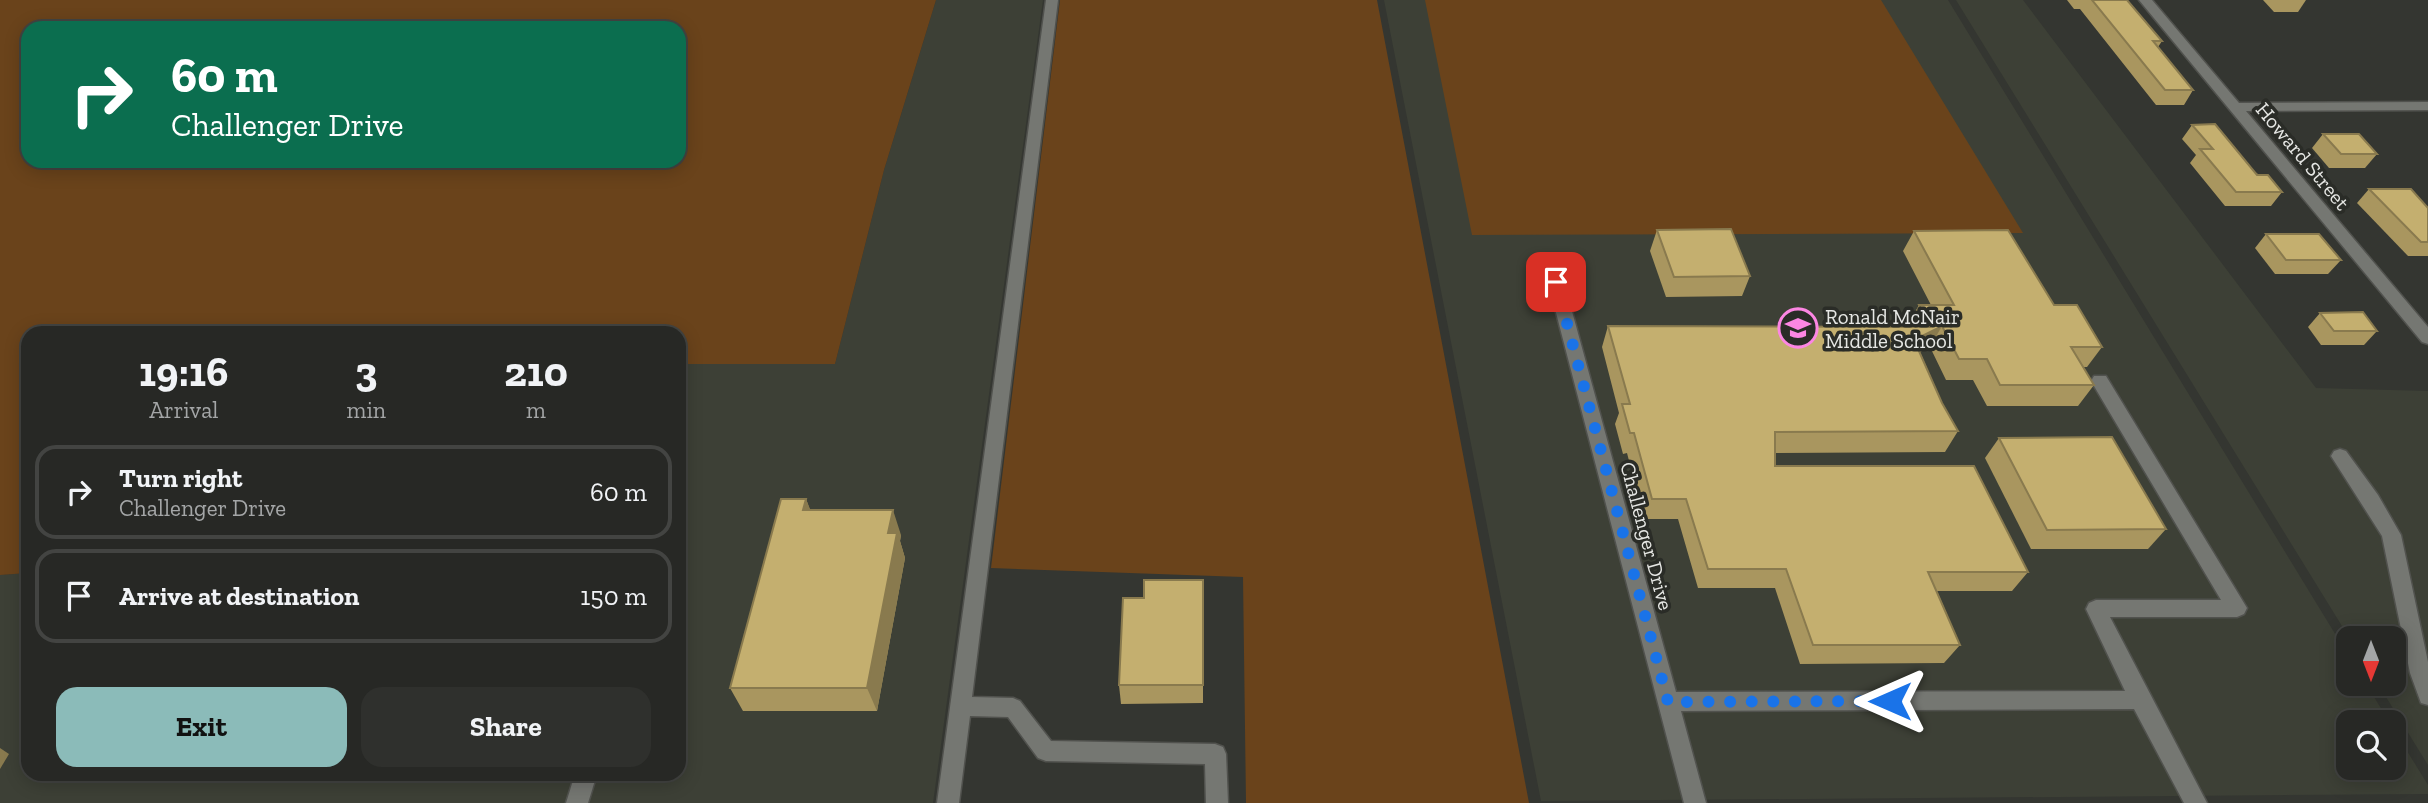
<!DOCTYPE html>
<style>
body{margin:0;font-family:"Zilla Slab",serif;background:#2f302d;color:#f1f3f6;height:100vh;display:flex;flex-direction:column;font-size:26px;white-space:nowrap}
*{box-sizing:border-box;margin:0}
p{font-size:23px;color:#a4a6a7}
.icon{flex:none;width:38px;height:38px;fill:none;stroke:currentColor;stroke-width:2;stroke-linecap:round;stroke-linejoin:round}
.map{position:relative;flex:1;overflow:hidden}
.drawer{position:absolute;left:21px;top:326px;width:665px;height:455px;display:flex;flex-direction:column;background:#272825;border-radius:21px;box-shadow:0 4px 18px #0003,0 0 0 2px #434442}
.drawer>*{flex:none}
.top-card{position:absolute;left:21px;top:21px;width:665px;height:147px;border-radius:21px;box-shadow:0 4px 18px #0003,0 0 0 2px #434442;background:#0b6e4f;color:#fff;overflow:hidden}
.needle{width:46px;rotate:180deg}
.fabs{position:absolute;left:2336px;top:626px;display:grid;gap:14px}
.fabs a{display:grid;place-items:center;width:70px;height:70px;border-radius:14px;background:#272825;box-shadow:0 4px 18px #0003,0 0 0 2px #434442;font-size:35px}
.pin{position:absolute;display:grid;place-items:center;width:60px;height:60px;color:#fff;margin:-30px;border-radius:14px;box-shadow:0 4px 10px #0006}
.me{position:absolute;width:77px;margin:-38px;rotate:270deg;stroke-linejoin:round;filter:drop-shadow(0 0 5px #0008)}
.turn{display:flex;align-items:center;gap:24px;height:147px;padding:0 35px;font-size:32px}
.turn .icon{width:91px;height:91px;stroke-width:2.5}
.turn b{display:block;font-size:49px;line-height:60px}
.eta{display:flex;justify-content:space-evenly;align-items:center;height:119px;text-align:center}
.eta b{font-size:42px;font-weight:700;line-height:49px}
.primary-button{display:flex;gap:14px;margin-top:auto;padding:14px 35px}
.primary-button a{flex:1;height:80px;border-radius:21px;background:#8bbbb9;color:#111;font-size:28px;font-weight:700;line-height:80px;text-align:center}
.primary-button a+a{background:#2f302d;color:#f1f3f6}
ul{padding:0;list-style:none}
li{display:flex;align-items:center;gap:21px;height:94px;margin:0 14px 10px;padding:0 21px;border:4px solid #434442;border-radius:21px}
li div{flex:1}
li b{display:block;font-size:26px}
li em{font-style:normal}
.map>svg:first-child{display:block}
.built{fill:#3d4036}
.green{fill:#6a431b;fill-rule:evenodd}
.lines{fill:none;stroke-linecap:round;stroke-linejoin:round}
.minor-casing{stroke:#51524e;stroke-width:3}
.minor{fill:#757772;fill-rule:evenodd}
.wall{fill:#a9965f}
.shaded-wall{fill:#897a4e}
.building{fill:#c4af6f;stroke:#897a4e;stroke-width:2}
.route{stroke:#1a73e8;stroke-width:12;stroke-dasharray:0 21.6}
.labels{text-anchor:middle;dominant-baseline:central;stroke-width:7;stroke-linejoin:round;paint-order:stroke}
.street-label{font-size:21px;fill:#e6e7e4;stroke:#2a2c27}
.poi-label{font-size:21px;fill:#e6e7e4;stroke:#2a2c27;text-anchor:start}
</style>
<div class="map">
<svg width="2428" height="803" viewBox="0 0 2428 803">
<rect width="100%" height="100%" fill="#343631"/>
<g class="built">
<path d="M936 0H1043L933 803H0V575L28 573V774H679V364H835L884 170Z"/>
<path d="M1384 0H1948L2348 655V684H2366L2390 723H2348V768H2394V730L2428 785V794L1541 801Z"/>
<path d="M1956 0H2023L2316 388 2428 391V765L2378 684H2394V639H2350Z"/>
</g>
<g class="green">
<path d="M0 0H936L884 170 835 364H679V332H28V573L0 575ZM28 28H679V161H28Z"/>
<path d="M1060 0H1377L1529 803H1246L1243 577 991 568Z"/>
<path d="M1425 0H1881L2023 233 1472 235Z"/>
</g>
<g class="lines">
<g class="minor-casing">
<g id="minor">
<path d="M1046 0H1058L972 697 1013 698 1020 701 1051 741 1215 744 1223 747 1226 754 1228 803H1206L1205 764 1046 761 1038 758 1008 717 970 716 959 803H937Z"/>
<path d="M2139 0H2152L2239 103 2428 102V110L2246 111 2428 327V344L2422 342Z"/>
<path d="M1556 276 1564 282 1676 692 2125 691 2086 609 2089 603 2096 600H2221L2091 381 2094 376H2106L2247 608 2244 614 2237 617H2110L2207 803H2184L2134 709 1681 711 1706 803H1684L1548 282Z"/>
<path d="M2340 449 2346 451 2378 495 2401 535 2428 662V705L2421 703 2410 673 2382 536 2331 456 2334 451Z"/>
<path d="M575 774H597L588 803H566Z"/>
</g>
</g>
<use href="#minor" class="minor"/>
</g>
<g class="wall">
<path d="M2067 0H2127L2162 41 2158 47 2193 90 2184 105H2156L2080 9H2074Z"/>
<path d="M2263 0H2306L2298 12H2274Z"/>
<path d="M2192 125 2282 192 2271 206H2225L2190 163 2196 155 2182 139Z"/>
<path d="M2323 134 2377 154 2365 168H2329L2312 148Z"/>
<path d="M2369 189 2428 208V256H2408L2357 203Z"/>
<path d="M1657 230 1750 276 1742 296 1666 297 1650 251Z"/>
<path d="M1914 231 2054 305 2102 347 2087 367H2083L2094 385 2078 406H1987L1973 380H1946L1930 347 1920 352 1942 403 1958 431 1945 452 1775 453V466L2028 572 2012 591H1937L1960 645 1944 663 1800 664 1775 588H1698L1678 519H1644L1627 453 1623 454 1615 424 1619 413 1602 347 1608 326H1907L1919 305H1931L1903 251Z"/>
<path d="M2266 234 2341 260 2328 274H2275L2255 248Z"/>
<path d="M2320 313 2377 331 2364 345H2321L2308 327Z"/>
<path d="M1999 438 2166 529 2148 549H2031L1985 458Z"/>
<path d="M806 499 810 510 901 535 900 541 905 558 877 711H743L730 688Z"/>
<path d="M1203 580V703L1121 704 1119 685 1144 598Z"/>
</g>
<g class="shaded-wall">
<path d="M1942 326 1930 347 1902 360 1914 340Z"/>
<path d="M806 499 816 524 803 510Z"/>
<path d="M893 510 901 535 900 541 905 558 877 711 867 688 888 533Z"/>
<path d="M0 748 9 754 0 769Z"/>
</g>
<g class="building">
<path d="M2092 0H2127L2162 41H2153L2193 90H2165Z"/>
<path d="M2215 124 2257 175H2268L2282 192H2236L2200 149H2213L2192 125Z"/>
<path d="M2323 134H2359L2377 154H2341Z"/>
<path d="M2369 189H2411L2428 208V242H2421Z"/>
<path d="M1731 229 1750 276 1674 277 1657 230Z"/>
<path d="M2008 230 2054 305H2077L2102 347H2071L2094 385H2000L1987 359H1959L1942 326 1914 340 1942 403 1958 431 1775 432V466H1974L2028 572H1928L1960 645H1813L1786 569H1708L1686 499H1652L1634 433H1630L1622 404H1630L1608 326 1930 327 1919 305H1954L1914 231Z"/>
<path d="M2266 234H2319L2341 260H2286Z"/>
<path d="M2363 312 2377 331H2334L2320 313Z"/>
<path d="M2112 437 2166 529 2047 530 1999 438Z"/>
<path d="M781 499H806L803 510H893L888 533H897L867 688H730Z"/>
<path d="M1144 580H1203V685H1119L1123 598H1144Z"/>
</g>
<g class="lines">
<path class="route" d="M1556 282 1668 702 1890 701"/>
</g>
<defs>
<g id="school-ring" transform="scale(2.0125)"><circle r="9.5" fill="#2a2c27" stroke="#fc86e3" stroke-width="1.5"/><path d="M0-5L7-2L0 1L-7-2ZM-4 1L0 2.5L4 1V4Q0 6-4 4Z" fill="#fc86e3"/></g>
</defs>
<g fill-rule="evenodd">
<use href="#school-ring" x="1798" y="328"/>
</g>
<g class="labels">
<g class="street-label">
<text transform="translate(2303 156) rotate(50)">Howard Street</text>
<text transform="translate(1647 536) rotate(75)">Challenger Drive</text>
</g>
<g class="poi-label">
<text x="1825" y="316">Ronald McNair<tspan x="1825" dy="24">Middle School</tspan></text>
</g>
</g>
</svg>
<div class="fabs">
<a><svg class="needle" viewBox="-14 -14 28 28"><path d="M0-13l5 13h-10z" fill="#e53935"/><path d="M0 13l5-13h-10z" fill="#a4a6a7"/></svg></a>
<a><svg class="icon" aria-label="search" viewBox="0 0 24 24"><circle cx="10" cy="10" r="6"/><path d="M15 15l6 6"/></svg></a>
</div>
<div class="pin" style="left:1556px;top:282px;background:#d93025"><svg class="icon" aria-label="arrive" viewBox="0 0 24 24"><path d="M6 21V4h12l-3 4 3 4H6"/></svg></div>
<svg class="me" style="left:1890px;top:701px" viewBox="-20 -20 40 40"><path d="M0-17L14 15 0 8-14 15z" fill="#1a73e8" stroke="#fff" stroke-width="4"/></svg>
<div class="top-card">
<div class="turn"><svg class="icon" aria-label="right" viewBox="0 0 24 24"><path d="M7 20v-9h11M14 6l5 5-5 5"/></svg><div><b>60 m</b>Challenger Drive</div></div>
</div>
<section class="drawer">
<div class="eta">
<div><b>19:16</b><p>Arrival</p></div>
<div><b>3</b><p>min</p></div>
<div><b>210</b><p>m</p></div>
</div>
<ul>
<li><svg class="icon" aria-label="right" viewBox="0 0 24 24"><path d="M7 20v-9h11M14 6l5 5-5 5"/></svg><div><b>Turn right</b><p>Challenger Drive</p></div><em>60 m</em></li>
<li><svg class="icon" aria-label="arrive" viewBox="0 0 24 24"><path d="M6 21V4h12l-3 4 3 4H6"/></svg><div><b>Arrive at destination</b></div><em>150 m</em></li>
</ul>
<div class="primary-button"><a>Exit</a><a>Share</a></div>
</section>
</div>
